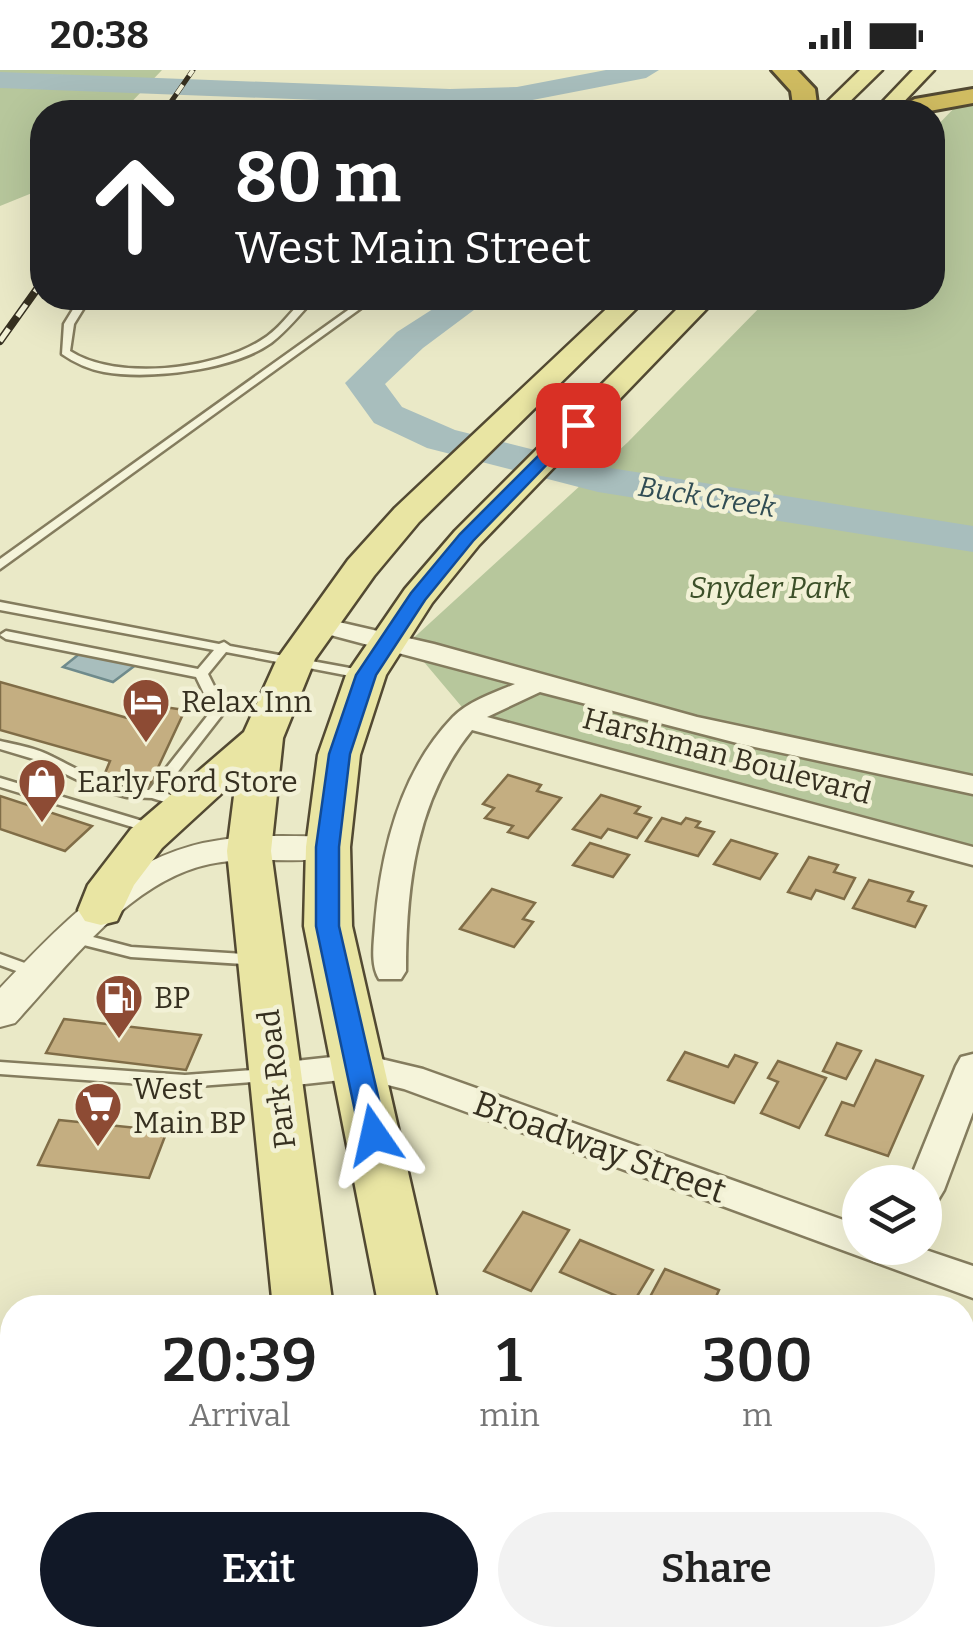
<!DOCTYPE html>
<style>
body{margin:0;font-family:Bitter,serif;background:#f2f2f2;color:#222;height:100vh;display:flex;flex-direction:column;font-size:38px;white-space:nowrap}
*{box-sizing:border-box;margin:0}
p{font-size:32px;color:#767676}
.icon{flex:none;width:55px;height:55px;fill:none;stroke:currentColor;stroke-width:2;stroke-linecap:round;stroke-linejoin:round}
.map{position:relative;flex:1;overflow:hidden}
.sheet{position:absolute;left:0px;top:1225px;width:975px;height:352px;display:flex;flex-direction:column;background:#fff;border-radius:40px 40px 0 0;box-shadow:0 10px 40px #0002}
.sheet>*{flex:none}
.banner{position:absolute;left:30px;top:30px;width:915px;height:210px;border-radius:40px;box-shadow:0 10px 40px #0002;background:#202124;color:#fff;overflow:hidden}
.buttons{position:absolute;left:842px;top:1095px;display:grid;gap:20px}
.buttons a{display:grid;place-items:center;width:100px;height:100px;border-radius:50%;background:#fff;box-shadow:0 10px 40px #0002;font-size:50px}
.pin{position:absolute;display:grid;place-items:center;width:85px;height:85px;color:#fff;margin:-42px;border-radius:20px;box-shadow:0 5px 15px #0006}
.me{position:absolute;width:110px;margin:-55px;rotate:349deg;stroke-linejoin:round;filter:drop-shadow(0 0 8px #0008)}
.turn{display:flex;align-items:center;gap:35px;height:210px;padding:0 40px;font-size:45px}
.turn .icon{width:130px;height:130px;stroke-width:2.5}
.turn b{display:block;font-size:70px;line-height:85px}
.eta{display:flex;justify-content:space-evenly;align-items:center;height:170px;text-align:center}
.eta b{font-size:60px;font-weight:600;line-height:70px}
.action{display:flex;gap:20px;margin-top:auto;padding:20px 40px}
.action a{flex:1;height:115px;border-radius:60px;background:#111827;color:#fff;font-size:40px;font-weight:600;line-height:115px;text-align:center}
.action a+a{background:#f2f2f2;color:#222}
.status{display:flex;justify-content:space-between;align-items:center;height:70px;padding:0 50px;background:#fff;direction:ltr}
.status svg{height:28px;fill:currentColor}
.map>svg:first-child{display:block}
.green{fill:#b7c79c}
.water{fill:#a8bebd;stroke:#6f8b8c;stroke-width:2.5}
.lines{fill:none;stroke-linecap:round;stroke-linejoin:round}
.river{fill:#a8bebd;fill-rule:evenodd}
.building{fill:#c4ae81;stroke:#806d47;stroke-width:2.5}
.service-casing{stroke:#847c5e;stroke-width:5}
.minor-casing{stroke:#847c5e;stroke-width:5}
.tertiary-casing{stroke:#847c5e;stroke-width:4}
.primary-casing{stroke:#524932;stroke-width:5}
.motorway-casing{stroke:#524932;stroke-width:6}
.service{fill:#f5f4da;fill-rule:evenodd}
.minor{fill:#f5f4da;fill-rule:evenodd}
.tertiary{fill:#f5f4da;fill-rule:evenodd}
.primary{fill:#e9e5a3;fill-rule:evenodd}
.motorway{fill:#d0bc61;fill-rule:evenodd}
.rail-far1-casing{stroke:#363020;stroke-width:5}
.rail-casing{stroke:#363020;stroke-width:8}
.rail-far1{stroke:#f2f1d6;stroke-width:4;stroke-dasharray:11;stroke-linecap:butt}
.rail{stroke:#f2f1d6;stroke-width:5;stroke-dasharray:15;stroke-linecap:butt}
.route{fill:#1a73e8;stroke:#114b97;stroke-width:2.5}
.labels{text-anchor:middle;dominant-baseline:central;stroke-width:9;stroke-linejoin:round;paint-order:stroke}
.far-water-label{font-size:28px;font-style:italic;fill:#314d54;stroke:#f2f1d6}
.park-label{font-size:30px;font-style:italic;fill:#3c5029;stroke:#f2f1d6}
.poi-label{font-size:30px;fill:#363020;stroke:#f2f1d6;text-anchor:start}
.street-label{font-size:30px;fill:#363020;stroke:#f2f1d6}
.near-street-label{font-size:35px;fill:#363020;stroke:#f2f1d6}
</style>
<div class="status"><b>20:38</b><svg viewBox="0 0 49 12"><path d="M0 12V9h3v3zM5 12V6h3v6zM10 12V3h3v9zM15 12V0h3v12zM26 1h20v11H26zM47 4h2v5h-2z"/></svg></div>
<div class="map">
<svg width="973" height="1577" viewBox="0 0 973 1577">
<rect width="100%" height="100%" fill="#eae9c7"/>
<g class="green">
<path d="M0 0H162L122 42H42V119L0 136Z"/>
<path d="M957 35 973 36V785L472 649 408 573 628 372 769 228H932L933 60Z"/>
</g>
<path class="water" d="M83 581 141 591 113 612 63 597Z"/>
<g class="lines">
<g class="river">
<path d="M606 0H659L646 8 517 33 450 35 0 18V2L450 19 517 17Z"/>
<path d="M450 228H490L423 278 385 314 402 337 455 360 598 396 973 456V482L598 422 427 378 374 353 345 313 397 262Z"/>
</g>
</g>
<g class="building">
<path d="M0 612 131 649 143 634 185 640 148 719 101 713 110 691 0 660Z"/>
<path d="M508 705 541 715 537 721 561 728 528 768 508 762 513 756 485 748 494 738 483 734Z"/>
<path d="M601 725 640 737 635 743 651 748 637 768 608 759 601 768 573 759Z"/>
<path d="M0 726 92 756 65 781 0 759Z"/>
<path d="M662 748 681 754 686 748 700 752 696 757 714 762 698 786 646 771Z"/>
<path d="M731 770 777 784 760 809 714 794Z"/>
<path d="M590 773 629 785 613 807 573 795Z"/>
<path d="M809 787 838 795 834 802 855 808 844 829 816 820 811 829 788 822Z"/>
<path d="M869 810 913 822 908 831 926 836 915 857 853 838Z"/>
<path d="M492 819 535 833 523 849 533 852 514 877 460 859Z"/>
<path d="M64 949 201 965 186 1000 46 983Z"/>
<path d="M837 973 861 981 846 1009 823 1001Z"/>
<path d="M685 982 728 997 735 985 757 993 734 1033 668 1010Z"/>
<path d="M876 990 923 1006 888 1086 826 1065 842 1032 854 1036Z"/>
<path d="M778 991 826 1008 799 1058 761 1043 778 1012 768 1008Z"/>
<path d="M59 1050 167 1061 149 1108 38 1095Z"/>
<path d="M523 1142 569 1160 531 1221 484 1201Z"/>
<path d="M580 1170 653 1200 633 1233 560 1202Z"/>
<path d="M665 1199 719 1220 711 1238H644Z"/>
<path d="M12 1407V1565H257L248 1577H0V1420Z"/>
<path d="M810 1565H841L865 1577H804Z"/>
</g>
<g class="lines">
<g class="service-casing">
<g id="service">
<path d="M80 228H90L74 254 70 281C116 311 213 300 260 271 278 261 290 242 305 228H315C301 243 287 261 271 273 233 300 150 310 104 302 88 299 75 293 62 284L64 254Z"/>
<path d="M365 228H375L0 499V489Z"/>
<path d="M0 532 219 574 224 572 230 576 366 601 373 605 366 609 226 582 208 604 226 640 162 722 189 731 191 734 184 738 152 728 127 727 96 719 37 690 0 679V671C17 675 37 678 53 687 85 703 112 720 149 720L212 640 196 607 6 569 0 565 6 561 198 599 214 580 0 540Z"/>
<path d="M0 708 159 756 161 759 159 762H149L0 717Z"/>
<path d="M74 862 131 877 258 885 266 890 258 895 131 887 68 871 66 867Z"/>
<path d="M0 884 44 900 46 904 38 909 0 895Z"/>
<path d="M0 992 185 1005 268 999 274 1001 277 1005 274 1009 268 1011 185 1017 0 1004Z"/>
</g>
</g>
<g class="minor-casing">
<g id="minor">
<path d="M317 547 434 574 697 647 973 706V724L741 674 540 622 487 647 973 777V795L472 660C416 729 406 815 406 901L401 909H379C370 894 374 872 375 855 381 781 400 702 453 647 469 631 494 623 515 614L308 559 305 554 308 549Z"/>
<path d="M360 984 423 999 860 1156V1178H920L973 1196V1228L404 1019 360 1008 277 1017 265 1014 260 1005 265 996 277 993Z"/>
<path d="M973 984V1042L944 1120 938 1130 925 1134V1112H909L956 996 961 987Z"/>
</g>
</g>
<g class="tertiary-casing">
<path id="tertiary" d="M328 766 341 769 347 777 341 785C299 796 253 785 210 794 129 811 68 896 15 953L0 957V918C63 853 126 783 220 770 255 764 292 767 328 766Z"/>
</g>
<g class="primary-casing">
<g id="primary">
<path d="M860 0H882L839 42H817Z"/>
<path d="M913 0H934L894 42H873Z"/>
<path d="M618 228H647L419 452 374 506 315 589 283 668 271 781 333 1238H273L227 781 236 710 162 778 134 815 117 851 101 855 85 851 78 840 88 815 131 759 244 662 277 589 348 490 395 438Z"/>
<path d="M688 228H717L479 475 432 533 386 605 360 685 350 777 352 856 439 1238H379L304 856 306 777 318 685 346 605 405 519 455 461Z"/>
<path d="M318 1565H388L390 1577H320Z"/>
<path d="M442 1565H512L514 1577H444Z"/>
</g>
</g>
<g class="motorway-casing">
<g id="motorway">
<path d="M772 0H797L815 19 818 42H794L791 21Z"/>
<path d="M973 19V33L924 42H890L915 29Z"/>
</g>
</g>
<use href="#service" class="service"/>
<use href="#minor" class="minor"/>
<use href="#tertiary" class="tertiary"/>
<use href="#primary" class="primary"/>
<use href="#motorway" class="motorway"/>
<g class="rail-far1-casing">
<path id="rail-far1" d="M164 42 193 0"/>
</g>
<g class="rail-casing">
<path id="rail" d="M0 271 42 212"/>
</g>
<use href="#rail-far1" class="rail-far1"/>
<use href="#rail" class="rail"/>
</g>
<path class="route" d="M572 352 585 355 473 471 425 530 376 605 350 684 339 777V856L387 1065 374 1075 360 1065 316 856V777L329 684 356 605 411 523 460 464Z"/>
<defs>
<g id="hotel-pin" transform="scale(2.5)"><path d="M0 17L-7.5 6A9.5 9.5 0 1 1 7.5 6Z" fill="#8d4b34" stroke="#f2f1d6"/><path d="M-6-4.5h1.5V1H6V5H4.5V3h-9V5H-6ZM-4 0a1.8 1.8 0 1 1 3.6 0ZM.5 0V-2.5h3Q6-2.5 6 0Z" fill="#fff"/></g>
<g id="shop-pin" transform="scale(2.5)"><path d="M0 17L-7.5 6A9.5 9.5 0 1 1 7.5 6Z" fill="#8d4b34" stroke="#f2f1d6"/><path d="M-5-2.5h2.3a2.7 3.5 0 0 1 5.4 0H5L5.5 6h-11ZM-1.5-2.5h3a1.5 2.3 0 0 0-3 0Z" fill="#fff"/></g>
<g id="fuel-pin" transform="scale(2.5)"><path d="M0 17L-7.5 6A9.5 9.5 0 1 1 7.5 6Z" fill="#8d4b34" stroke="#f2f1d6"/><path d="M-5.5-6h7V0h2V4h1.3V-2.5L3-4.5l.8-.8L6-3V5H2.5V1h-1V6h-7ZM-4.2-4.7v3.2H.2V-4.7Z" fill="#fff"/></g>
<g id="supermarket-pin" transform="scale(2.5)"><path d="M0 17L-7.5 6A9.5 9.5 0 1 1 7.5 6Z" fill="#8d4b34" stroke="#f2f1d6"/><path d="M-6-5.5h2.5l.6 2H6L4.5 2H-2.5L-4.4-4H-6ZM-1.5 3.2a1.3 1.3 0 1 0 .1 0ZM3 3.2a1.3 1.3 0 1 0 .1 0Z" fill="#fff"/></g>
</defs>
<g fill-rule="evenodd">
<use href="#hotel-pin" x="146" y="632"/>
<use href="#shop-pin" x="42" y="712"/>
<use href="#fuel-pin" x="119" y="928"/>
<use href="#supermarket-pin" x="98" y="1036"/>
</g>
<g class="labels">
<g class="far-water-label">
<text transform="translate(707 427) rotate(9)">Buck Creek</text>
</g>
<g class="park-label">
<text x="770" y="518">Snyder Park</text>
</g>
<g class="poi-label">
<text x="181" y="632">Relax Inn</text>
<text x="77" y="712">Early Ford Store</text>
<text x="154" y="928">BP</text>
<text x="133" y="1019">West<tspan x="133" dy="34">Main BP</tspan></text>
</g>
<g class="street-label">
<text transform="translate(727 686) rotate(15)">Harshman Boulevard</text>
<text transform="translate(277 1009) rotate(-97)">Park Road</text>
</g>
<g class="near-street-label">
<text transform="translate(600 1077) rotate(20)">Broadway Street</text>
</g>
</g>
</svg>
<div class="buttons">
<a><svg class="icon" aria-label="layers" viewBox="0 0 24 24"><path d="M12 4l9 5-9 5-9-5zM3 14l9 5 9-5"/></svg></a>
</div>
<div class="pin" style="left:578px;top:355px;background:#d93025"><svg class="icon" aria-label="arrive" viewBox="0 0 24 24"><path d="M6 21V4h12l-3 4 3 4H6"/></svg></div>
<svg class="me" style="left:374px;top:1065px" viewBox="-20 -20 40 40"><path d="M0-17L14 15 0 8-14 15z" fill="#1a73e8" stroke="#fff" stroke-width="4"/></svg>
<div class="banner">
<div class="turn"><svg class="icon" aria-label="ahead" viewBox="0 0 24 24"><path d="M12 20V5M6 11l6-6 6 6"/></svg><div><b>80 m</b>West Main Street</div></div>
</div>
<section class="sheet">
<div class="eta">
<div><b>20:39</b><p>Arrival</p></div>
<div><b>1</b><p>min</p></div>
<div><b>300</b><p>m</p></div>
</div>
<div class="action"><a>Exit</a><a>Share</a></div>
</section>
</div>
